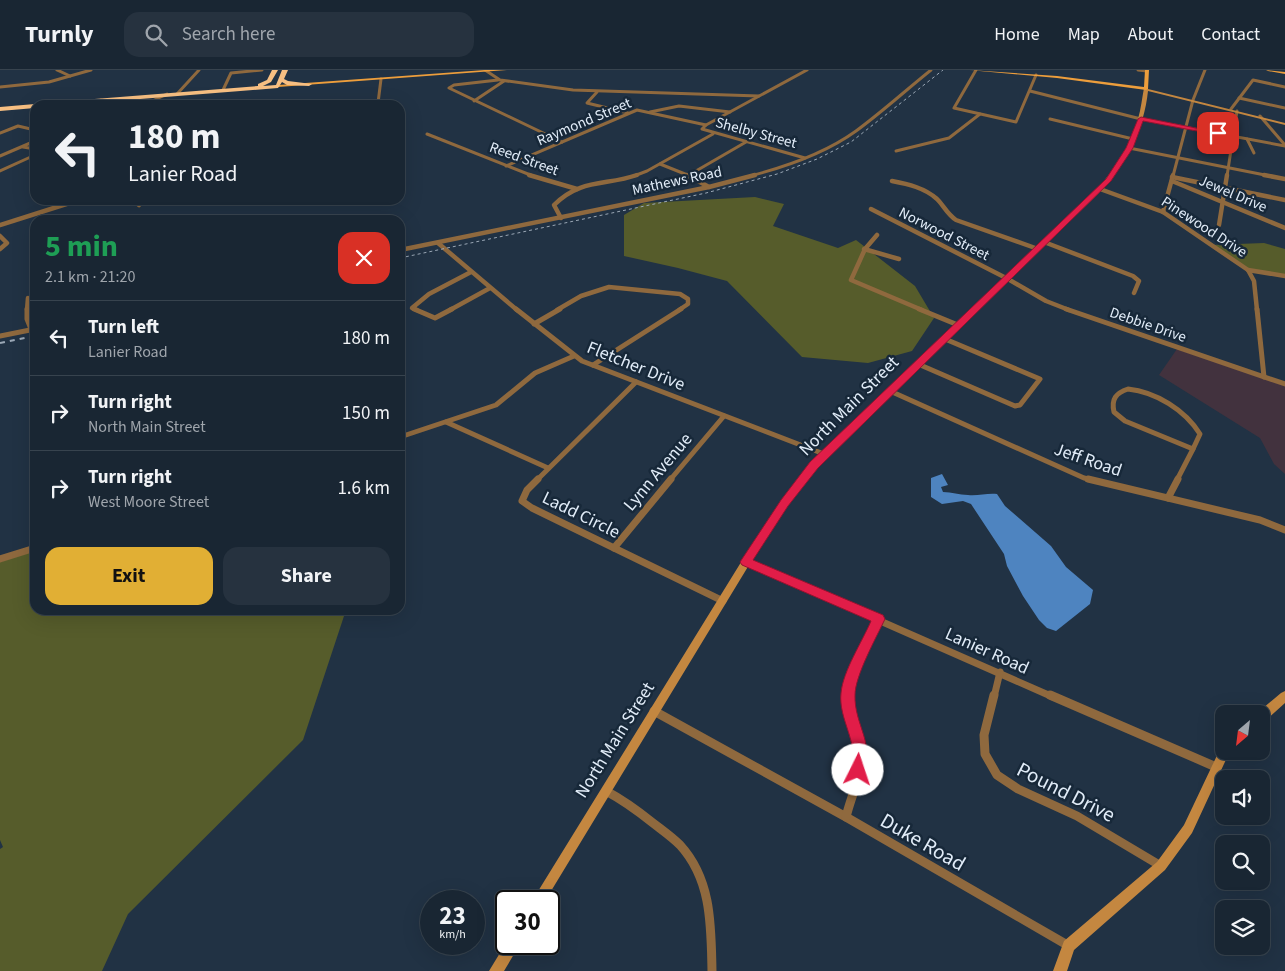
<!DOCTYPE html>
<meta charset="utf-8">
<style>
body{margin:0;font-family:"Source Sans 3",sans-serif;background:#26323f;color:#f1f3f6;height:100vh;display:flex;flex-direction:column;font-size:19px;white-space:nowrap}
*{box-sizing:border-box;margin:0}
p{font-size:16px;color:#9fa5ac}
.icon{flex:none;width:28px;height:28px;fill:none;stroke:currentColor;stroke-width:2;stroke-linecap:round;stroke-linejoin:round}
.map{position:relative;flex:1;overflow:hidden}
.drawer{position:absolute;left:30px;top:145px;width:375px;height:400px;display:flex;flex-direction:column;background:#192633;border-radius:15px;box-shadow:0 5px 20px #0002,0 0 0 1px #37434e}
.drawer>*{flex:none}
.hud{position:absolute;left:30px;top:30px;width:375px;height:105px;border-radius:15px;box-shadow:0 5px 20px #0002,0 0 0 1px #37434e;background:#192633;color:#f1f3f6;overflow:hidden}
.needle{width:32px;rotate:208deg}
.tools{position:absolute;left:1215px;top:635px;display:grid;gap:10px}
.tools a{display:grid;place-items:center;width:55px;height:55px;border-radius:10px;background:#192633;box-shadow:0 5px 20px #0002,0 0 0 1px #37434e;font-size:25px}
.speed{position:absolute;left:420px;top:820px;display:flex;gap:10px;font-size:25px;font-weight:700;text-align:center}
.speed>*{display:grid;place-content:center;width:65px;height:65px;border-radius:50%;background:#192633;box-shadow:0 5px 20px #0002,0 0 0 1px #37434e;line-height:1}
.speed small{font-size:12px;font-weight:400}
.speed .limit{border:2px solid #111;border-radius:8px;background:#fff;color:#111}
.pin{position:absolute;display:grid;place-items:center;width:42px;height:42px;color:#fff;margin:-21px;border-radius:10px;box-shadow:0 2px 8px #0006}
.me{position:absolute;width:55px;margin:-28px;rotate:4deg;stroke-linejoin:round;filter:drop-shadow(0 0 4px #0008)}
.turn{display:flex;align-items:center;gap:18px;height:105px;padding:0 15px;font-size:22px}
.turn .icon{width:65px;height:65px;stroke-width:2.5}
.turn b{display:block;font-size:35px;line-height:42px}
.round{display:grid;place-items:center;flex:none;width:52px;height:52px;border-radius:15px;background:#26323f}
.summary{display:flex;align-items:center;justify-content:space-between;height:85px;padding:0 15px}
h1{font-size:30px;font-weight:700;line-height:38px;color:#1e9e55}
.button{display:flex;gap:10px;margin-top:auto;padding:10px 15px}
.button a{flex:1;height:58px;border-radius:15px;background:#e1af34;color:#111;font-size:20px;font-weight:700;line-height:58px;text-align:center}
.button a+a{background:#26323f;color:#f1f3f6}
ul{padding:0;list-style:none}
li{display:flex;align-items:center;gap:15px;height:75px;padding:0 15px;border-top:1px solid #37434e}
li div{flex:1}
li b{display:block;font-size:19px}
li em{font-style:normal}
header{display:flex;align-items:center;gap:30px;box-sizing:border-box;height:70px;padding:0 25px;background:#192633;border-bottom:1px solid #37434e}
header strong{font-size:24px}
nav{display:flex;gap:28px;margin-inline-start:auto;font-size:18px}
.search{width:350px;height:45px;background:#26323f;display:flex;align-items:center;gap:12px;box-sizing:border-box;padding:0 18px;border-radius:15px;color:#9fa5ac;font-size:19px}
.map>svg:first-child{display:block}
.education{fill:#42323e}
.green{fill:#565c2b}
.water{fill:#4e84c0}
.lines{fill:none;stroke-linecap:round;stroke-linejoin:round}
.street-far4{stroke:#8f693e;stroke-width:3}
.street-far3{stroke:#8f693e;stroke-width:4.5}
.street-far2{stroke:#8f693e;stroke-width:5}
.street-far1{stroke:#8f693e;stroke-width:7}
.street{stroke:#8f693e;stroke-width:9}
.secondary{fill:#c48740;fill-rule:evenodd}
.primary{fill:#ed9e3c;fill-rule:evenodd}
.highway{fill:#f7bf82;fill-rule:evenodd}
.rail-far1{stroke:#9ba8b6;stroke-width:1;stroke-dasharray:3 3;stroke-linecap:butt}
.rail{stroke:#9ba8b6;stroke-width:2;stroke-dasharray:5 5;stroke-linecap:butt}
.route{fill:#e11d48;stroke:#92132f}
.labels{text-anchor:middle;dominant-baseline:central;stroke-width:5;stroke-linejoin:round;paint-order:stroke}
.far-street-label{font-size:15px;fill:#e1ecf8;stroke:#172839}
.street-label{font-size:18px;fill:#e1ecf8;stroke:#172839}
.near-street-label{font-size:21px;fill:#e1ecf8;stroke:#172839}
</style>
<header>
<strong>Turnly</strong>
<div class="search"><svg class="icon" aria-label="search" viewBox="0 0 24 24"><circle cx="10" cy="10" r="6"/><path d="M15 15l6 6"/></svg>Search here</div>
<nav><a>Home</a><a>Map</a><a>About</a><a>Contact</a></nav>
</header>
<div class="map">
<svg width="1285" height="901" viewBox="0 0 1285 901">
<rect width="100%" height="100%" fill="#213244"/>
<path class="education" d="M1177 279 1285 316V404L1274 394 1260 368 1159 305Z"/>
<g class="green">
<path d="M755 127 784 134 773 156 838 178 856 170 915 216 934 248 912 281 868 293 802 287 727 211 678 198 624 186V145L644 133Z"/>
<path d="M1264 173 1285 179V206L1248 199 1212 175Z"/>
<path d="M35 477V540H346L303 670 128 844 102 901H0V779L3 777 0 770V492L30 482Z"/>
</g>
<path class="water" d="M942 404 948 415 941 417 943 422C952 422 959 425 968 425 978 426 987 423 997 424L1005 436 1051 476 1066 497 1093 520 1090 534 1056 561 1047 558 1039 550 1023 526 1007 496 1004 484 971 434 963 431 942 434 931 427V408Z"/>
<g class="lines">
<g class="street-far4">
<path d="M57 0 70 6"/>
<path d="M485 0 500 10 573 20 759 26"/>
<path d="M976 0 954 38 1016 52 1036 5"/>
<path d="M1138 0 1147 1"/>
<path d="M498 10 454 15 449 18 562 72"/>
<path d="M0 17 49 12 91 0"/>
<path d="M223 20 231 3 262 0"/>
<path d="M1030 21 1141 49 1285 76"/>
<path d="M597 22 587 33 628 43"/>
<path d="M177 24 199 0"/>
<path d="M1239 28 1285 38"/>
<path d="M474 31 504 11"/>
<path d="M378 33 381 9"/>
<path d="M98 35 101 30"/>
<path d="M144 35 167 24"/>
<path d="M1231 39 1253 10 1285 17"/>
<path d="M650 42 679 36 730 42"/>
<path d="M1260 46 1285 75"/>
<path d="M1050 49 1133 69"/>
<path d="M0 63 18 56 35 60"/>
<path d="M427 64 533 106"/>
<path d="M1247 69 1254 83"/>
<path d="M23 77 35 79"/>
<path d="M1129 78 1270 106"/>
<path d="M896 81 949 68 980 44"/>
<path d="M0 86 35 71"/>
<path d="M805 88 702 59 706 55 807 0"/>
<path d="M660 94 690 106"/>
<path d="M506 96 637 40 706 55"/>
<path d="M0 101 35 85"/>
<path d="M689 105 746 72"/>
<path d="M634 106 647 101 713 64"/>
<path d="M750 106C785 97 827 82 856 61 882 42 906 20 931 0"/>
<path d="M1173 106 1193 30 1205 0"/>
<path d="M1227 106 1237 41"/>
</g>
<g class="street-far3">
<path d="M529 105 577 119"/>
<path d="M687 105 709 117"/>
<path d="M1264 105 1285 109"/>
<path d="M1172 107 1285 130"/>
<path d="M892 111C908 114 925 118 937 129 944 136 947 144 956 150L1038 179"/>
<path d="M1172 111 1285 158"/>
<path d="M1100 119 1163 142 1248 200 1254 211 1257 240"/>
<path d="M133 130 139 135"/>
<path d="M178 130 181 132"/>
<path d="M871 139 1008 209 1046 231 1069 240"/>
<path d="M1163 142 1173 105"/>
<path d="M561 148 554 135C581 108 606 116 637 105"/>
<path d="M0 155 79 130"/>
<path d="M1219 155 1227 105"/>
<path d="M877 165 865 179 851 210 922 240"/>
<path d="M0 166 7 173 0 179"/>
<path d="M1044 172 1133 206 1139 211 1134 223"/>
<path d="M438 173 517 240"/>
<path d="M864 179 899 189"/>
<path d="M400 180 709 117 755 105"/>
<path d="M1248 200 1285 206"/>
<path d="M27 240 28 228"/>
<path d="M417 240 412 238 429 224 471 202"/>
<path d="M450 240 490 218"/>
<path d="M557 240 581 226 609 217 680 224 688 229V234L679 240"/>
</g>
<g class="street-far2">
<path d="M27 239V249L31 259"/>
<path d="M414 239 435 248 452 239"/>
<path d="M516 239 582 291 824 384"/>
<path d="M919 239 958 255"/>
<path d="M1066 239 1285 314"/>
<path d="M1257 239 1264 307"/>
<path d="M534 254 560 239"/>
<path d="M0 266 35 259"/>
<path d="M918 294 1015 336 1020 335 1040 309 945 269"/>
<path d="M593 295 681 239"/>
<path d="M1128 319C1156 322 1185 340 1200 364L1193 379 1125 351 1114 342C1111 329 1116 323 1128 319Z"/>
<path d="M890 321 1084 408 1094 410"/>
<path d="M446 352 548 398"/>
<path d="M400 367 496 335 535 303 574 286"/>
<path d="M537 410 636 312"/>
<path d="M670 410 724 346"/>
<path d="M1177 410 1193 379"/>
</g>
<g class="street-far1">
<path d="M538 409 527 420 522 431 532 438 723 531"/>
<path d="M1088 409 1260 450 1285 460"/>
<path d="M1168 428 1178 409"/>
<path d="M614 478 671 409"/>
<path d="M0 489 35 478"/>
<path d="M746 492 1053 627"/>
<path d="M848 627 852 606 878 549"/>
<path d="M994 627 1000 602"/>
</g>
<g class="street">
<path d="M994 625 984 665 985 684 997 705 1018 719 1077 746 1161 796"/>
<path d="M1050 625 1216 697"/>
<path d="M654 641 846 747 1069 876"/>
<path d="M606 721C623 730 638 741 653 753 662 760 672 767 680 775 712 810 711 856 712 901"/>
<path d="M846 747C851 726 864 700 861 678 858 660 848 644 848 625"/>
</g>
<g class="secondary">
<path d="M1144 18 1285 53V55L1148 21C1144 59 1127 91 1102 120L827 386 788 435 749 495 545 831H532L743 489 782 431 821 382 956 255 1098 118C1116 98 1130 75 1138 49 1141 39 1142 28 1144 18Z"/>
<path d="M1285 621V633L1265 651 1261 652V644L1257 643 1281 623Z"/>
<path d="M1224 676V681H1230L1192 763 1165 800 1074 880 1067 901H1053L1064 871 1157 792 1184 755 1221 677Z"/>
<path d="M506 873V874H520L504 901H489Z"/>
</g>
<g class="primary">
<path d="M485 0H507L278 17 276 16 278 15Z"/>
<path d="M969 0 1057 6 1144 17 1145 0H1149L1148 19 1146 20 1057 8Z"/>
<path d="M1266 0 1285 2V4L1268 1Z"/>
</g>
<g class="highway">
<path d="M272 0H278L271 12 263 16 276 15 282 0H288L284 9 288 11 312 14 309 16 287 15 282 12 278 18 65 35H41L44 33 258 16V14L267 10Z"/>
<path d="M35 35V38L0 41V37L35 34 37 35Z"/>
</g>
<path class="rail-far1" d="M400 188 706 123 777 104 817 89 851 72 943 0"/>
<path class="rail" d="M0 273 35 266"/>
</g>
<path class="route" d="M1141 47 1221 63 1218 65 1143 51 1133 78 1111 111 818 398 788 436 753 490 883 545 885 549C876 568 855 606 855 625 854 655 876 674 863 705L858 707 853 705 851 700C860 673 838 650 841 623 843 601 862 572 871 551L742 495 740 492 781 430 810 392 1106 109 1126 78 1138 49Z"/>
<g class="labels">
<g class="far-street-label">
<text transform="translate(584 52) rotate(-23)">Raymond Street</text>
<text transform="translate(756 63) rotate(15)">Shelby Street</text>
<text transform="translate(524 89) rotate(20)">Reed Street</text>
<text transform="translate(677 111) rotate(-12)">Mathews Road</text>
<text transform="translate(1233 124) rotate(23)">Jewel Drive</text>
<text transform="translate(1204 157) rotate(33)">Pinewood Drive</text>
<text transform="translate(944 164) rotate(27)">Norwood Street</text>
<text transform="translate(1148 255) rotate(19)">Debbie Drive</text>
</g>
<g class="street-label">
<text transform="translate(636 296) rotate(22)">Fletcher Drive</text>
<text transform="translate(849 336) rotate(-45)">North Main Street</text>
<text transform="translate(1088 390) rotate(19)">Jeff Road</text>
<text transform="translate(658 402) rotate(-50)">Lynn Avenue</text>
<text transform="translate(581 445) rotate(26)">Ladd Circle</text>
<text transform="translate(987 581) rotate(24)">Lanier Road</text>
<text transform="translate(615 670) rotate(-58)">North Main Street</text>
</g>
<g class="near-street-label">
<text transform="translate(1066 722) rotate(27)">Pound Drive</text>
<text transform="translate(923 772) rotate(30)">Duke Road</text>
</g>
</g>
</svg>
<div class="tools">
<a><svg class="needle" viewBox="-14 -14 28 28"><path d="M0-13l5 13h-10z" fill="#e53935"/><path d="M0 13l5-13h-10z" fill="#9fa5ac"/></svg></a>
<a><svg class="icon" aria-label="sound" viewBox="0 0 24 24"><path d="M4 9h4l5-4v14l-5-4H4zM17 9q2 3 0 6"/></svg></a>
<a><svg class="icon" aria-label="search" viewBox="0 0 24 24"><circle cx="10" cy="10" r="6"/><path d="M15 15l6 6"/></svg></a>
<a><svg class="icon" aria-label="layers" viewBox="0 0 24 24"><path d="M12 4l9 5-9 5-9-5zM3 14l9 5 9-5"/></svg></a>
</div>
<div class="speed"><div>23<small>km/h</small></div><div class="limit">30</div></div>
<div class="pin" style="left:1218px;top:63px;background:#d93025"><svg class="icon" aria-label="arrive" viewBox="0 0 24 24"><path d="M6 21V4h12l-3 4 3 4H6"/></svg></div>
<svg class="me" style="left:858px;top:700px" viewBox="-20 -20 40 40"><circle r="19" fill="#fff"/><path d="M0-13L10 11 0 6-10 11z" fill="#e11d48"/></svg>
<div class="hud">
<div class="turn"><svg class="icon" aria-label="left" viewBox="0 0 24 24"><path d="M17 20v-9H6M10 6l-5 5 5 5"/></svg><div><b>180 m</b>Lanier Road</div></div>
</div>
<section class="drawer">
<div class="summary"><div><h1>5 min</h1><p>2.1 km · 21:20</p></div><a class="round" style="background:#d93025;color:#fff"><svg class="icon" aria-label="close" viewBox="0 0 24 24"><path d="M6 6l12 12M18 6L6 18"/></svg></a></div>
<ul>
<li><svg class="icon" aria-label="left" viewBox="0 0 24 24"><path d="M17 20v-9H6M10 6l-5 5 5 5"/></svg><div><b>Turn left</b><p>Lanier Road</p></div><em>180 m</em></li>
<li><svg class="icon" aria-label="right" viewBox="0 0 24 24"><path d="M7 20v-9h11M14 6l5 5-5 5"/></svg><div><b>Turn right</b><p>North Main Street</p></div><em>150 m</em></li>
<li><svg class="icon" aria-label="right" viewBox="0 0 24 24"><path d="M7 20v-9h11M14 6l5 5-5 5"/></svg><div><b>Turn right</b><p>West Moore Street</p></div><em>1.6 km</em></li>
</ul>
<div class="button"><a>Exit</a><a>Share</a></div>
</section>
</div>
